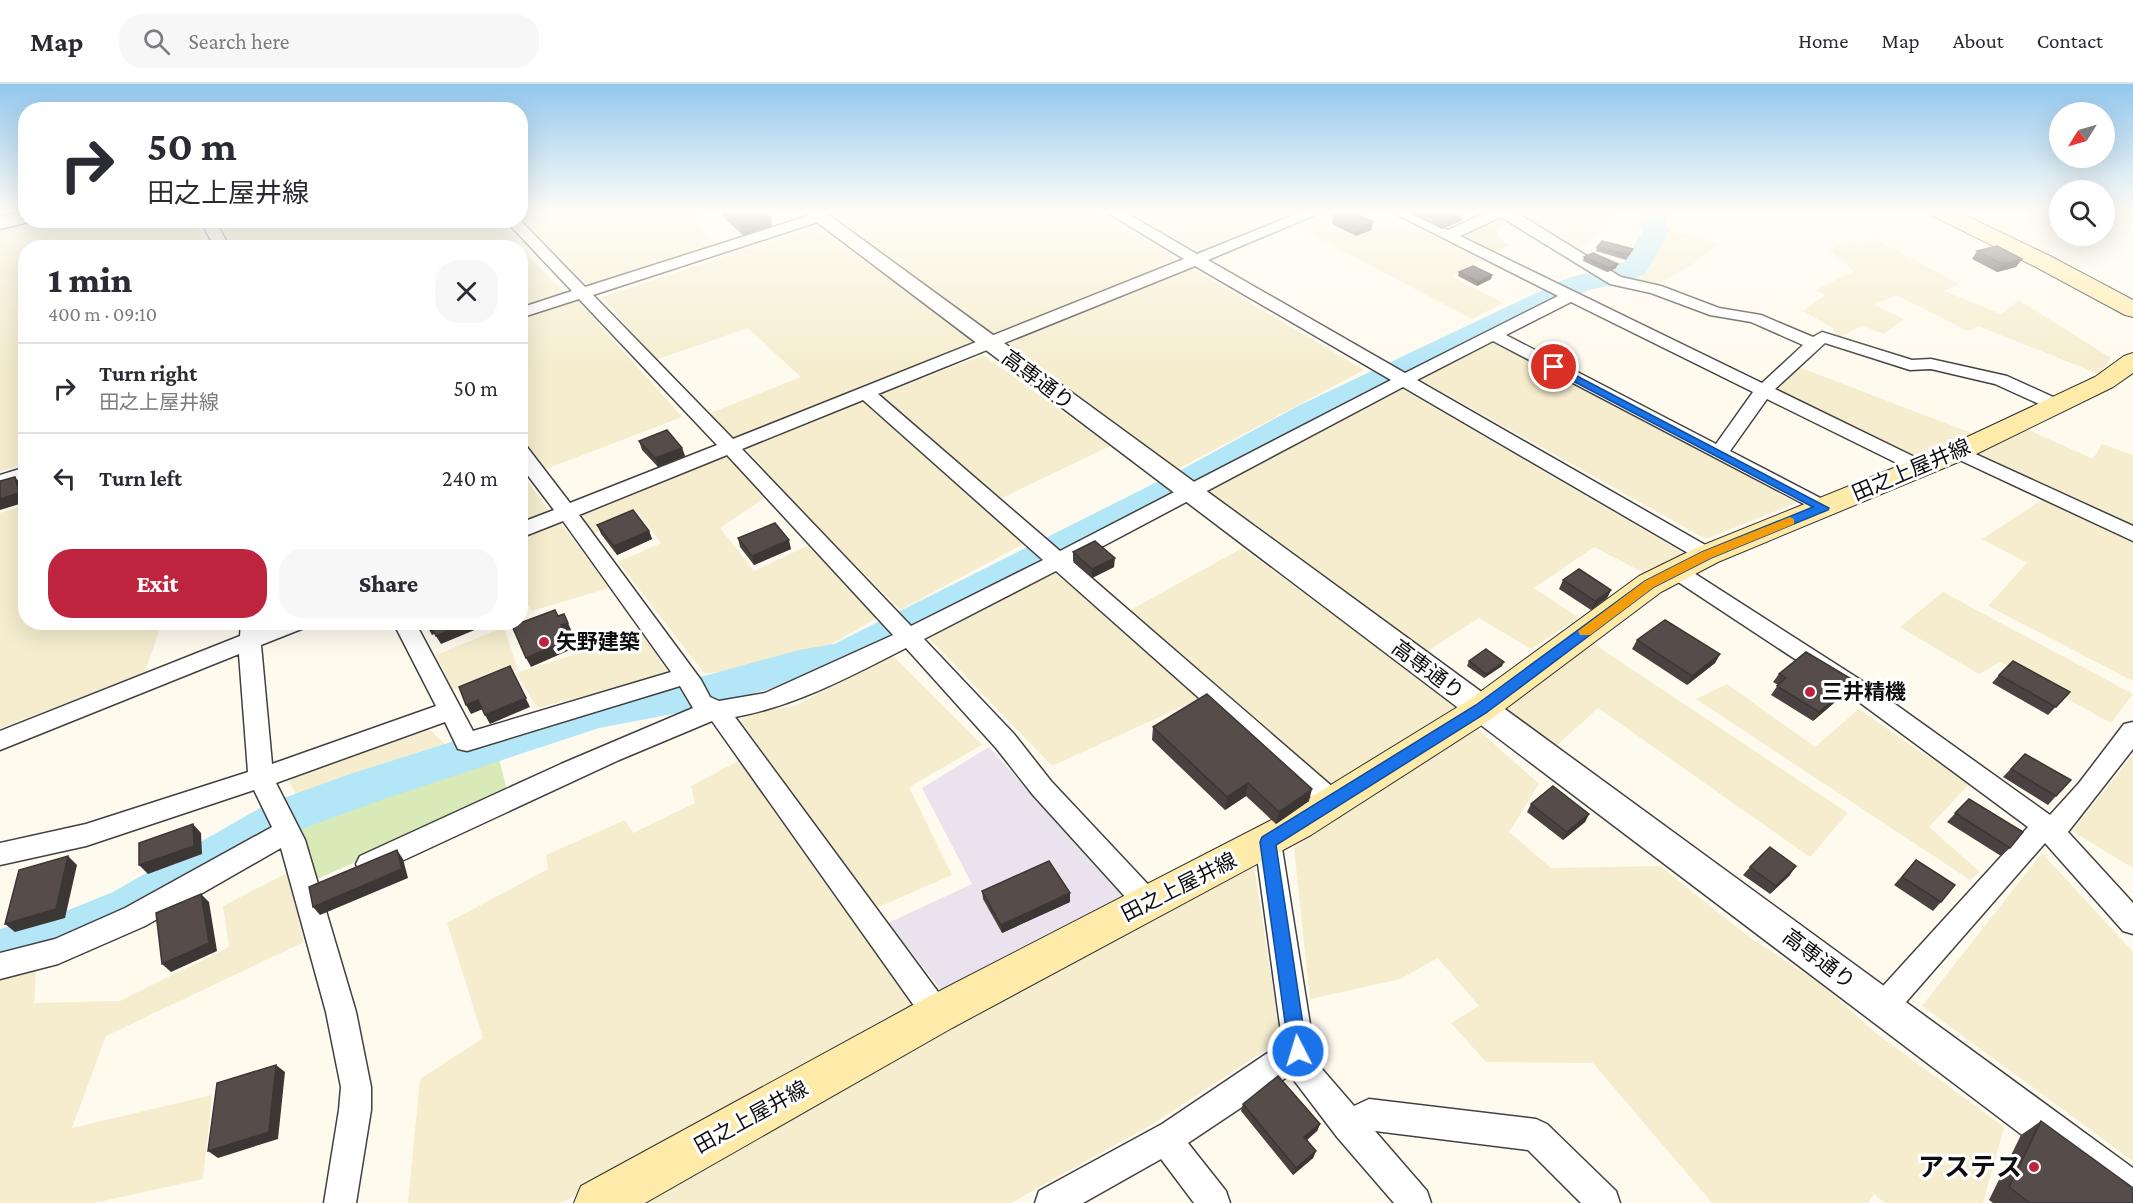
<!DOCTYPE html>
<meta charset="utf-8">
<style>
body{margin:0;font-family:"Crimson Pro","Noto Sans JP",serif;background:#f7f7f7;color:#2b2b33;height:100vh;display:flex;flex-direction:column;font-size:22px;white-space:nowrap}
*{box-sizing:border-box;margin:0}
p{font-size:20px;color:#7c7c81}
.icon{flex:none;width:33px;height:33px;fill:none;stroke:currentColor;stroke-width:2;stroke-linecap:round;stroke-linejoin:round}
.map{position:relative;flex:1;overflow:hidden}
.drawer{position:absolute;left:18px;top:156px;width:510px;height:390px;display:flex;flex-direction:column;background:#fff;border-radius:24px;box-shadow:0 6px 24px #0002}
.drawer>*{flex:none}
.top-card{position:absolute;left:18px;top:18px;width:510px;height:126px;border-radius:24px;box-shadow:0 6px 24px #0002;background:#fff;color:#2b2b33;overflow:hidden}
.needle{width:39px;rotate:233deg}
.buttons{position:absolute;left:2049px;top:18px;display:grid;gap:12px}
.buttons a{display:grid;place-items:center;width:66px;height:66px;border-radius:50%;background:#fff;box-shadow:0 6px 24px #0002;font-size:30px}
.pin{position:absolute;display:grid;place-items:center;width:51px;height:51px;color:#fff;margin:-26px;border:3px solid #fff;border-radius:50%;box-shadow:0 2px 6px #0007}
.me{position:absolute;width:66px;margin:-33px;rotate:355deg;stroke-linejoin:round;filter:drop-shadow(0 0 4px #0008)}
.turn{display:flex;align-items:center;gap:21px;height:126px;padding:0 30px;font-size:27px}
.turn .icon{width:78px;height:78px;stroke-width:2.5}
.turn b{display:block;font-size:42px;line-height:51px}
.round{display:grid;place-items:center;flex:none;width:63px;height:63px;border-radius:24px;background:#f7f7f7}
.head{display:flex;align-items:center;justify-content:space-between;height:102px;padding:0 30px}
h1{font-size:36px;font-weight:800;line-height:45px}
.action{display:flex;gap:12px;margin-top:auto;padding:12px 30px}
.action a{flex:1;height:69px;border-radius:24px;background:#bf243f;color:#fff;font-size:24px;font-weight:800;line-height:69px;text-align:center}
.action a+a{background:#f7f7f7;color:#2b2b33}
ul{padding:0;list-style:none}
li{display:flex;align-items:center;gap:18px;height:90px;padding:0 30px;border-top:2px solid #e1e1e2}
li div{flex:1}
li b{display:block;font-size:22px}
li em{font-style:normal}
header{display:flex;align-items:center;gap:36px;box-sizing:border-box;height:84px;padding:0 30px;background:#fff;border-bottom:2px solid #e1e1e2}
header strong{font-size:28px}
nav{display:flex;gap:33px;margin-inline-start:auto;font-size:21px}
.search{width:420px;height:54px;background:#f7f7f7;display:flex;align-items:center;gap:15px;box-sizing:border-box;padding:0 21px;border-radius:24px;color:#7c7c81;font-size:22px}
.map>svg:first-child{display:block}
.industrial{fill:#eae2ec}
.farmland{fill:#f5edce}
.green{fill:#d8eab8}
.lines{fill:none;stroke-linecap:round;stroke-linejoin:round}
.river{fill:#b3e6f7;fill-rule:evenodd}
.minor-casing{stroke:#414141;stroke-width:3}
.tertiary-casing{stroke:#414141;stroke-width:3}
.secondary-casing{stroke:#303030;stroke-width:2}
.minor{fill:#fff;fill-rule:evenodd}
.tertiary{fill:#fff;fill-rule:evenodd}
.secondary{fill:#ffeba9;fill-rule:evenodd}
.wall{fill:#4a4240}
.shaded-wall{fill:#3c3634}
.building{fill:#564d4a;stroke:#3c3634;stroke-width:1.5}
.route{fill:#1a73e8;stroke:#114b97;stroke-width:1.5}
.slow{fill:#f59e0b}
.poi-dot{fill:#bf243f;stroke:#fff;stroke-width:2}
.labels{text-anchor:middle;dominant-baseline:central;stroke-width:6;stroke-linejoin:round;paint-order:stroke}
.street-label{font-size:21px;fill:#0e0e0e;stroke:#fff}
.poi-label{font-size:21px;font-weight:bold;fill:#0e0e0e;stroke:#fff;text-anchor:start}
.near-poi-label{font-size:26px;font-weight:bold;fill:#0e0e0e;stroke:#fff;text-anchor:end}
</style>
<header>
<strong>Map</strong>
<div class="search"><svg class="icon" aria-label="search" viewBox="0 0 24 24"><circle cx="10" cy="10" r="6"/><path d="M15 15l6 6"/></svg>Search here</div>
<nav><a>Home</a><a>Map</a><a>About</a><a>Contact</a></nav>
</header>
<div class="map">
<svg width="2133" height="1119" viewBox="0 0 2133 1119">
<rect width="100%" height="100%" fill="#fffaee"/>
<path class="industrial" d="M989 663 1124 813 942 907 888 839 972 800 922 704Z"/>
<g class="farmland">
<path d="M520 126H718L691 135 719 161 589 202 521 135Z"/>
<path d="M823 126H1093L1364 286 1174 387Z"/>
<path d="M1124 126H1306L1196 167Z"/>
<path d="M1607 126 1617 131 1577 168 1513 127Z"/>
<path d="M1317 134 1357 154 1380 143 1393 148 1410 140 1483 177 1451 192 1503 219 1472 235 1297 143Z"/>
<path d="M40 137H193L207 163 26 164 25 379 0 388V146Z"/>
<path d="M222 137H494L520 164 238 163Z"/>
<path d="M1658 141 1679 150 1694 151 1718 160 1693 180 1653 203 1631 195 1647 188 1664 153Z"/>
<path d="M813 143 987 259 735 356 708 330 801 293 748 244 655 276 602 213Z"/>
<path d="M1875 155 1959 200 1944 207 2001 230 2019 216 2111 274 2099 290 1978 242 1968 247 1896 211 1874 221 1904 235 1884 250 1862 242 1840 253 1834 249 1833 244 1803 227 1825 211 1816 206 1854 187 1829 166 1852 156 1861 160Z"/>
<path d="M520 164 565 209 521 223Z"/>
<path d="M578 217 682 333 546 385 521 352V236Z"/>
<path d="M1489 256 1717 376 1796 419 1706 455 1419 295Z"/>
<path d="M983 271 1110 362 983 423 1023 460 900 526 784 408 745 363Z"/>
<path d="M1796 282 1974 350V352L1925 375 1910 371 1771 305Z"/>
<path d="M1402 305 1685 470 1642 488 1594 463 1534 504 1579 534 1531 565 1479 534 1426 568 1203 406Z"/>
<path d="M2024 344 2093 375 2102 360 2133 371V442L1978 370Z"/>
<path d="M725 370 769 411 720 444 754 487 809 461 877 534 810 572 705 590 618 478 661 459 637 428 593 450 581 429Z"/>
<path d="M520 386 550 429 520 440Z"/>
<path d="M2045 414 2133 457V597L1988 522 2027 479 1982 455Z"/>
<path d="M25 421 26 538 162 539 144 590 0 644V429Z"/>
<path d="M560 438 609 504 532 527 521 510V454Z"/>
<path d="M1242 464 1464 626 1334 705 1127 528Z"/>
<path d="M1053 483 1201 614 1052 682 924 549Z"/>
<path d="M1943 508 2133 610 2111 639 2000 578 1979 590 1900 543Z"/>
<path d="M504 543 518 586 453 606 436 571Z"/>
<path d="M642 549 669 590 537 624 516 589Z"/>
<path d="M1591 558 1848 729 1810 773 1598 624 1554 664 1503 627Z"/>
<path d="M892 571 982 661 909 703 952 791 874 825 741 637 744 629 795 622Z"/>
<path d="M1727 600 1815 663 1859 625 1922 669 1974 695 1929 743 1980 788 1970 796 1696 615Z"/>
<path d="M1472 640 1539 700 1509 748 1551 784 1660 782 1749 853 1821 900 1877 950 2004 1043 1983 1119H1885L1874 1110 1868 1119H1712L1593 979 1486 978 1451 939 1479 922 1438 874 1400 895 1310 915 1294 764Z"/>
<path d="M430 646 451 666 298 715 288 694Z"/>
<path d="M2133 671V784L2072 747Z"/>
<path d="M744 674 922 928 561 1119H408L420 995 483 954 447 839 548 785 546 771 625 736 633 749 695 719 691 702Z"/>
<path d="M2042 769 2133 868V1077L1922 922Z"/>
<path d="M1254 782 1281 956 1151 1041 1011 1119H621L1172 822Z"/>
<path d="M287 789 304 858 106 952 72 1044 212 1011 203 1095 94 1119H0V885L37 874 34 919 120 917 229 863 223 822Z"/>
</g>
<g class="green">
<path d="M1499 133 1509 134 1514 137 1497 145 1499 154 1510 161 1490 170 1458 153Z"/>
<path d="M498 671 508 710 313 797 298 746 404 704Z"/>
</g>
<g class="lines">
<path class="river" d="M1644 126H1670L1665 138 1670 146 1645 190 1629 197 1589 206 1322 336 1205 402 857 584 799 596 704 624 599 644 381 716 299 746 147 838 66 872 0 891V845L61 829 113 808 267 720 350 690 597 612 704 592 799 566 834 560 1181 386 1298 322 1570 193 1611 184 1624 178 1643 147 1638 139Z"/>
<g class="minor-casing">
<g id="minor">
<path d="M1103 126H1121L1197 170 1306 126H1327L1208 176 1405 289 1558 212 1388 126H1407L1448 146 1492 126H1512L1621 193 1661 202 1719 224 1761 231 1813 253 1822 248 1912 276 1931 275 2007 292 2062 317 2065 321 2062 325H2050L1995 300 1931 285 1910 286 1825 259 1775 305 1927 379 1930 383 1927 387H1913L1767 315 1730 367 1830 419 1833 424 1830 429 1823 430 1493 257 1417 296 1714 466 1717 471 1714 476 1707 478 1700 476 1403 303 1073 478 1342 711 1346 718 1342 725 1333 728 1324 725 1056 487 924 555 1014 650 1051 697 1158 811 1162 819 1158 827 1148 831 1138 827 1033 711 996 664 906 564C851 592 796 622 735 633L947 920 952 930 947 940 937 944 927 940 712 637 619 676 378 788 369 791 360 788 356 780 360 772 561 680 693 624 680 602 467 667 458 665 445 638 276 699 305 756 356 928 371 1003V1026L356 1119H324L339 1026 341 1003 326 928 281 764 145 842 58 880 0 895V869L55 855 125 824 272 743 254 706 86 762 0 781V759L86 740 248 688 239 570 0 666V647L240 552 241 538H263V543L273 538H307L304 544 261 561 272 680 436 622 393 538H415L473 647 671 588 563 437 520 454V439L554 426 520 381V361L527 363 570 419 717 361 579 215 520 234V224L572 207 505 136H520L585 203 814 130H824L826 133 824 136 593 211 733 355 1184 175ZM1501 133 1610 200 1651 209 1710 231 1751 238 1803 261 1762 299 1460 152ZM1195 182 1391 296 1060 467 878 310ZM1571 218 1753 308 1716 360 1506 251ZM863 316 1043 476 911 542 742 365ZM727 371 893 551 765 609 719 617 710 613 701 596 579 431Z"/>
<path d="M200 136H215L230 164H215Z"/>
<path d="M1958 362 2133 442V457L1951 372 1949 368 1951 364Z"/>
<path d="M26 383V395L0 403V391Z"/>
<path d="M1676 480 1683 482 1867 600 2050 731 2079 699 2124 640 2133 638V665L2068 748 2133 819V850L2123 847 2045 759 1893 933 1883 937 1873 933 1868 923 1873 913 2028 743 1851 612 1669 492 1665 487 1669 482Z"/>
<path d="M1268 747 1277 750 1281 758 1316 978 1354 1022 1369 1015 1536 1035 1547 1040 1616 1107 1620 1119H1581L1528 1066 1375 1047 1427 1107 1431 1119H1394L1337 1053 1290 991 1188 1059 1226 1107 1230 1119H1194L1161 1075 1083 1119H1035L1039 1107 1162 1040 1266 970 1283 963 1255 758 1259 750Z"/>
</g>
</g>
<g class="tertiary-casing">
<g id="tertiary">
<path d="M801 126H822L2133 1084V1119H2112Z"/>
<path d="M26 128V136L33 137 0 145V133Z"/>
</g>
</g>
<g class="secondary-casing">
<g id="secondary">
<path d="M1926 126H1954L2050 172 2133 216V233L2125 231 2034 182 1929 130Z"/>
<path d="M2133 269V289L2113 303 1968 374 1718 478 1661 508 1493 634 1311 751 952 944 645 1119H574L581 1102 922 916 1285 729 1469 616 1639 492 1696 464 1948 362 2095 293 2124 272Z"/>
</g>
</g>
<use href="#minor" class="minor"/>
<use href="#tertiary" class="tertiary"/>
<use href="#secondary" class="secondary"/>
</g>
<g class="wall">
<path d="M721 126H761L772 142 743 151 723 133Z"/>
<path d="M1411 126H1457L1463 130 1461 137 1442 145 1411 130Z"/>
<path d="M1334 132 1373 138 1371 146 1356 152 1332 140Z"/>
<path d="M1597 163 1631 169 1626 176 1596 167Z"/>
<path d="M1977 167 2022 175 2016 183 1997 188 1972 175Z"/>
<path d="M1584 173 1616 184 1607 188 1583 177Z"/>
<path d="M1459 188 1492 191 1491 195 1477 202 1458 192Z"/>
<path d="M639 357 682 364 685 372 658 383 642 366Z"/>
<path d="M597 441 649 447 652 455 617 471 601 450Z"/>
<path d="M738 454 791 465 754 481 740 463Z"/>
<path d="M1073 468 1114 483 1092 494 1073 477Z"/>
<path d="M1563 496 1611 506 1607 514 1591 526 1559 505Z"/>
<path d="M1637 556 1720 570 1715 579 1687 601 1632 565Z"/>
<path d="M1469 577 1502 582 1484 594 1467 582Z"/>
<path d="M1779 590 1849 606 1813 637 1771 611 1778 601 1773 598Z"/>
<path d="M1999 591 2070 608 2048 631 1992 599Z"/>
<path d="M1153 643 1309 717 1276 740 1246 712 1225 726 1152 656Z"/>
<path d="M2025 670 2056 712 2048 721 2003 693Z"/>
<path d="M1969 715 2010 764 2001 772 1947 738Z"/>
<path d="M1531 720 1589 730 1585 738 1563 756 1527 728Z"/>
<path d="M1916 776 1941 818 1933 827 1894 801Z"/>
<path d="M1750 783 1790 791 1770 810 1743 791Z"/>
<path d="M982 807 1070 818 1002 849 983 815Z"/>
<path d="M1243 1020 1320 1040 1317 1047 1307 1056 1316 1067 1313 1074 1293 1091 1241 1027Z"/>
<path d="M2041 1037 2133 1119H1993L1989 1116 2021 1051Z"/>
</g>
<g class="shaded-wall">
<path d="M1463 130 1461 137 1442 145 1444 137Z"/>
<path d="M771 134 772 142 743 151 742 143Z"/>
<path d="M1373 138 1371 146 1356 152 1357 144Z"/>
<path d="M2022 175 2016 183 1997 188 2002 180Z"/>
<path d="M1618 180 1616 184 1607 188 1609 184Z"/>
<path d="M1492 191 1491 195 1477 202 1478 198Z"/>
<path d="M682 364 685 372 658 383 655 374Z"/>
<path d="M15 393 22 401 26 418 0 426V415Z"/>
<path d="M649 447 652 455 617 471 614 462Z"/>
<path d="M789 456 791 465 754 481 752 472Z"/>
<path d="M1115 474 1114 483 1092 494V485Z"/>
<path d="M1611 506 1607 514 1591 526 1595 517Z"/>
<path d="M436 538H442L445 545 432 551 427 542Z"/>
<path d="M467 538H473L477 545 441 560 436 552Z"/>
<path d="M568 539 572 548 565 550 561 541Z"/>
<path d="M568 556 572 565 531 583 526 574Z"/>
<path d="M1720 570 1715 579 1687 601 1692 592Z"/>
<path d="M1504 578 1502 582 1484 594 1486 590Z"/>
<path d="M510 582 530 623 490 640 485 631Z"/>
<path d="M1855 597 1849 606 1813 637 1819 628Z"/>
<path d="M478 616 483 625 471 630 466 621Z"/>
<path d="M1248 699 1246 712 1225 726 1227 713Z"/>
<path d="M1312 705 1309 717 1276 740 1279 728Z"/>
<path d="M1589 730 1585 738 1563 756 1567 748Z"/>
<path d="M193 740 201 749 202 770 148 790 139 781Z"/>
<path d="M397 766 403 775 408 794 320 831 313 823Z"/>
<path d="M68 772 77 781 65 834 15 848 5 840Z"/>
<path d="M1796 782 1790 791 1770 810 1776 802Z"/>
<path d="M1070 809V818L1002 849 1001 841Z"/>
<path d="M201 810 209 818 217 867 171 888 162 880Z"/>
<path d="M276 981 285 988 278 1055 218 1074 208 1067Z"/>
<path d="M1320 1040 1317 1047 1302 1060 1304 1053Z"/>
<path d="M1316 1067 1313 1074 1293 1091 1296 1084Z"/>
</g>
<g class="building">
<path d="M723 126H761L771 134 742 143Z"/>
<path d="M1348 126H1349L1373 138 1357 144 1334 132Z"/>
<path d="M1422 126H1457L1463 130 1444 137Z"/>
<path d="M1602 157 1633 165 1628 171 1597 163Z"/>
<path d="M1997 162 2022 175 2002 180 1977 167Z"/>
<path d="M1593 169 1618 180 1609 184 1584 173Z"/>
<path d="M1473 182 1492 191 1478 198 1459 188Z"/>
<path d="M667 346 682 364 655 374 639 357Z"/>
<path d="M15 393 19 409 0 415V397Z"/>
<path d="M633 426 649 447 614 462 597 441Z"/>
<path d="M775 439 789 456 752 472 738 454Z"/>
<path d="M1095 457 1115 474 1092 485 1073 468Z"/>
<path d="M1579 485 1611 506 1595 517 1563 496Z"/>
<path d="M555 526 558 532 564 530 568 539 561 541 568 556 526 574 512 542Z"/>
<path d="M1665 536 1720 570 1692 592 1637 556Z"/>
<path d="M425 538H436L427 542Z"/>
<path d="M442 538H467L436 552 432 544 443 540Z"/>
<path d="M1486 565 1504 578 1486 590 1469 577Z"/>
<path d="M1806 568 1855 597 1819 628 1777 602 1786 594 1779 590Z"/>
<path d="M2013 577 2070 608 2056 623 1999 591Z"/>
<path d="M510 582 526 614 485 631 478 616 466 621 459 603Z"/>
<path d="M1207 610 1312 705 1279 728 1248 699 1227 713 1153 643Z"/>
<path d="M2025 670 2071 696 2056 712 2011 685Z"/>
<path d="M1553 702 1589 730 1567 748 1531 720Z"/>
<path d="M1969 715 2023 748 2010 764 1955 729Z"/>
<path d="M193 740 194 762 139 781V759Z"/>
<path d="M1770 763 1796 782 1776 802 1750 783Z"/>
<path d="M397 766 402 785 313 823 309 803Z"/>
<path d="M68 772 56 825 5 840 19 786Z"/>
<path d="M1916 776 1955 801 1941 818 1902 793Z"/>
<path d="M1049 777 1070 809 1001 841 982 807Z"/>
<path d="M201 810 209 859 162 880 156 829Z"/>
<path d="M276 981 269 1048 208 1067 217 999Z"/>
<path d="M1278 992 1320 1040 1304 1053 1316 1067 1296 1084 1243 1020Z"/>
<path d="M2041 1037 2133 1104V1119H2030L2009 1103Z"/>
</g>
<linearGradient id="sky" x2="0" y2="1"><stop stop-color="#93c8ee"/><stop offset="0.45" stop-color="#fffdf7"/><stop offset="1" stop-color="#fffdf7" stop-opacity="0"/></linearGradient>
<rect width="2133" height="283" fill="url(#sky)"/>
<path class="route" d="M1554 280 1829 424 1828 426 1711 474 1654 503 1486 629 1276 761 1307 967 1304 974 1298 976 1291 974 1289 967 1260 758 1262 753 1476 621 1645 497 1702 468 1813 423 1550 285V281Z"/>
<path class="slow" d="M1790 433 1794 435V440L1711 474 1654 503 1590 551H1580L1578 547 1645 497 1702 468Z"/>
<g class="poi-dot">
<circle cx="544" cy="558" r="6"/>
<circle cx="1810" cy="608" r="6"/>
<circle cx="2034" cy="1083" r="6"/>
</g>
<g class="labels">
<g class="street-label">
<text transform="translate(1038 296) rotate(37)">高専通り</text>
<text transform="translate(1911 386) rotate(-23)">田之上屋井線</text>
<text transform="translate(1428 586) rotate(37)">高専通り</text>
<text transform="translate(1179 803) rotate(-27)">田之上屋井線</text>
<text transform="translate(1819 875) rotate(37)">高専通り</text>
<text transform="translate(751 1033) rotate(-29)">田之上屋井線</text>
</g>
<g class="poi-label">
<text x="556" y="558">矢野建築</text>
<text x="1822" y="608">三井精機</text>
</g>
<g class="near-poi-label">
<text x="2022" y="1083">アステス</text>
</g>
</g>
</svg>
<div class="buttons">
<a><svg class="needle" viewBox="-14 -14 28 28"><path d="M0-13l5 13h-10z" fill="#e53935"/><path d="M0 13l5-13h-10z" fill="#7c7c81"/></svg></a>
<a><svg class="icon" aria-label="search" viewBox="0 0 24 24"><circle cx="10" cy="10" r="6"/><path d="M15 15l6 6"/></svg></a>
</div>
<div class="pin" style="left:1554px;top:283px;background:#d93025"><svg class="icon" aria-label="arrive" viewBox="0 0 24 24"><path d="M6 21V4h12l-3 4 3 4H6"/></svg></div>
<svg class="me" style="left:1298px;top:967px" viewBox="-20 -20 40 40"><circle r="17" fill="#1a73e8" stroke="#fff" stroke-width="3"/><path d="M0-11L8 9 0 5-8 9z" fill="#fff"/></svg>
<div class="top-card">
<div class="turn"><svg class="icon" aria-label="right" viewBox="0 0 24 24"><path d="M7 20v-9h11M14 6l5 5-5 5"/></svg><div><b>50 m</b>田之上屋井線</div></div>
</div>
<section class="drawer">
<div class="head"><div><h1>1 min</h1><p>400 m · 09:10</p></div><a class="round"><svg class="icon" aria-label="close" viewBox="0 0 24 24"><path d="M6 6l12 12M18 6L6 18"/></svg></a></div>
<ul>
<li><svg class="icon" aria-label="right" viewBox="0 0 24 24"><path d="M7 20v-9h11M14 6l5 5-5 5"/></svg><div><b>Turn right</b><p>田之上屋井線</p></div><em>50 m</em></li>
<li><svg class="icon" aria-label="left" viewBox="0 0 24 24"><path d="M17 20v-9H6M10 6l-5 5 5 5"/></svg><div><b>Turn left</b></div><em>240 m</em></li>
</ul>
<div class="action"><a>Exit</a><a>Share</a></div>
</section>
</div>
